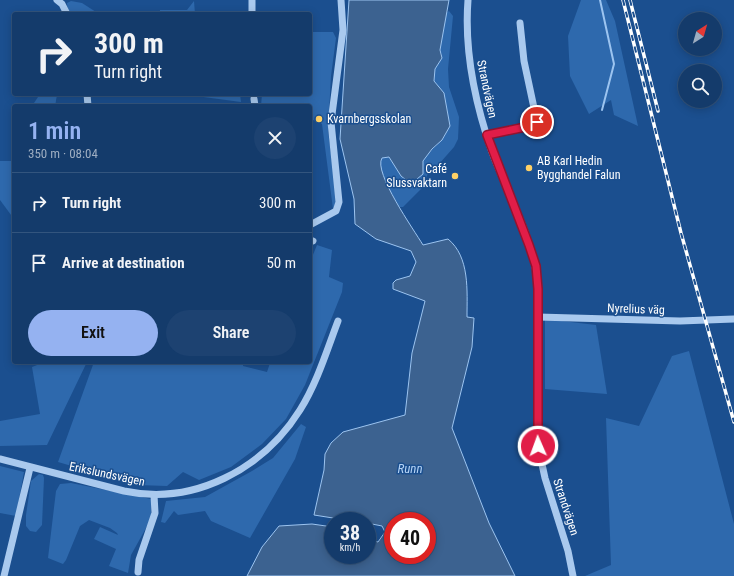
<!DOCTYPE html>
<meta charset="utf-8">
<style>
body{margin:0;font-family:"Roboto Condensed",sans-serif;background:#1d4271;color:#f1f3f6;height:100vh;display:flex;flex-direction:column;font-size:15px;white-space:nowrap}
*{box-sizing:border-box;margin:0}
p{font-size:13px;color:#9dadc1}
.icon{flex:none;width:22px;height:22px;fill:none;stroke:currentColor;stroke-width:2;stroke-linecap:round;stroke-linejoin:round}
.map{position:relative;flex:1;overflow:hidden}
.side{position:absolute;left:12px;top:104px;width:300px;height:260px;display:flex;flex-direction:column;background:#143b6b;border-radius:4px;box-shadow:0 2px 10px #0003,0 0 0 1px #33557e}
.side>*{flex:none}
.banner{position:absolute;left:12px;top:12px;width:300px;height:84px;border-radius:4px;box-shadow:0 2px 10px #0003,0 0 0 1px #33557e;background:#143b6b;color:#f1f3f6;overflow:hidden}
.needle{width:26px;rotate:37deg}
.tools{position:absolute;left:678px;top:12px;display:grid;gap:8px}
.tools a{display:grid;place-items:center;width:44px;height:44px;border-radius:50%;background:#143b6b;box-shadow:0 2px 10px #0003,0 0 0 1px #33557e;font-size:20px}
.speed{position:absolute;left:324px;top:512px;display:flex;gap:8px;font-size:20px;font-weight:700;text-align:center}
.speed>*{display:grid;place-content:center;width:52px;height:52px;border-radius:50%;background:#143b6b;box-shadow:0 2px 10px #0003,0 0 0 1px #33557e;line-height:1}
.speed small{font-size:10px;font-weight:400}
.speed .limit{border:6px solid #d22;background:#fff;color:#111}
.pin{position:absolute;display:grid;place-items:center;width:34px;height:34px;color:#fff;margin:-17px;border:2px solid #fff;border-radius:50%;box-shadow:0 1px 4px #0007}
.me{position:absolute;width:44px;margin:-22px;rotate:358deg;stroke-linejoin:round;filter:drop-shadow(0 0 3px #0008)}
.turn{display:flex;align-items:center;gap:14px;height:84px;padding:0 16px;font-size:18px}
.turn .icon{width:52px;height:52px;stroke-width:2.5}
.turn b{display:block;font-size:28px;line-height:34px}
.round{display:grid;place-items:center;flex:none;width:42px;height:42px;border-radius:21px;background:#1d4271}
.overview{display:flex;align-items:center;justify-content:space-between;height:68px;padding:0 16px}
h1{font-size:24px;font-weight:600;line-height:30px;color:#95b2f1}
.action{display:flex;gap:8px;margin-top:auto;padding:8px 16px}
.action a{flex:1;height:46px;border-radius:24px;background:#95b2f1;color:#111;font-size:16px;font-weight:600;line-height:46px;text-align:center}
.action a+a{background:#1d4271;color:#f1f3f6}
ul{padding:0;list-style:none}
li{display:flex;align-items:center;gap:12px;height:60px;padding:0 16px;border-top:1px solid #33557e}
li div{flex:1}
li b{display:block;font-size:15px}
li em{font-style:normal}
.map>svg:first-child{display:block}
.green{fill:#2e69ad}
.water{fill:#3c6290;stroke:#9cc4f0;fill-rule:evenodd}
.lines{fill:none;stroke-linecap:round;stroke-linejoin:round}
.stream{stroke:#9cc4f0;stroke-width:2}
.minor{stroke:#a9c9ee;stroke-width:7}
.rail-casing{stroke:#fff;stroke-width:3.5}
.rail{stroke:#1b4f8f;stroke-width:2;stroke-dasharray:6;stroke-linecap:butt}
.route-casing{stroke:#92132f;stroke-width:10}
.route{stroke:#e11d48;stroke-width:7}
.poi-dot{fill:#ffd166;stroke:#1b4f8f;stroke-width:1.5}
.labels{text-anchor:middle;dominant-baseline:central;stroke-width:3;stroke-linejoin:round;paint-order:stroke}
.street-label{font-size:12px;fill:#fff;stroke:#1b4f8f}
.poi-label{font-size:12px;fill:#fff;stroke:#1b4f8f;text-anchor:start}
.water-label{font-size:13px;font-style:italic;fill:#b5d3f5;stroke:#1b4f8f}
</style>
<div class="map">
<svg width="734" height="576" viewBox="0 0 734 576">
<rect width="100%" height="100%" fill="#1b4f8f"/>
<g class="green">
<path d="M581 0H606L615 21 638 126 614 115 611 100 589 114 570 76 568 36Z"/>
<path d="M71 1 82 3 96 12V14H68L67 3Z"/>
<path d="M194 1 195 14H160V10H187Z"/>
<path d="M449 11 453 16 448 69 449 87 459 117 458 139 454 147 439 164 430 169 421 189 403 207H400C392 195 378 174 380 159L385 156 389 157 401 176 412 184C424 173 421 176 423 161 438 139 453 141 447 109 444 98 441 89 434 81L435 69 442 55 440 50 446 13Z"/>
<path d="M310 32H333L336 38 331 76 328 131 337 199 333 209 322 124 319 122 310 119V106H261L262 94H310Z"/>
<path d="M40 94 57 95 55 106H32Z"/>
<path d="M181 94H240L241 102Z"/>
<path d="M0 161H14V219L0 200Z"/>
<path d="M317 245 332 250 329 277 343 283 342 292 305 385 286 419 262 444 231 467 199 480 183 472 167 486 137 485 58 462 94 362H209L215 364 216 362H243V366L267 372 270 363 310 362V262Z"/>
<path d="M545 319 596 325 607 394 545 389Z"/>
<path d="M689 351 734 524V576H585L611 565 606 418 639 426 672 356Z"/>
<path d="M45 362H87L47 445 0 446V421L40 414 32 367Z"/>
<path d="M301 424 306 427 295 459 250 538 211 521 205 511 178 515 174 511 165 523 161 522 166 501 205 497 252 471 273 458Z"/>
<path d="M0 466 24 472 16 516 0 513Z"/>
<path d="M39 474 43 475 44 478 42 525 36 532 30 531 26 526V515L31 481Z"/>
<path d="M71 483 151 499V519L131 555 128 573 109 566 116 549 94 539 100 527 118 535 117 533 110 528 89 520 80 526 66 560 63 564 48 558 56 491 60 484Z"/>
</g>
<path class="water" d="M349 0H449L440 50 442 58 435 69 434 81 444 93 450 126 442 140 432 149 423 161V174L411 184 401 176 389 157 382 158C373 172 414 230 423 245L448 239C470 257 467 291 467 317L474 318 472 347 452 428 489 523 515 576H247L262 547 279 526 312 524 333 527V555H367V533L370 540 378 542 385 532 382 526 367 523V521H352L314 515 324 470 325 454 331 443 343 432 405 415 412 353 425 301 393 289V283L396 280 410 276 416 262 411 251 376 239 355 224 354 199 340 139ZM393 521H427V555H393Z"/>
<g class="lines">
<path class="stream" d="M600 0 614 64 602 110"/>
<g class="minor">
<path d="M57 0 62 4 67 14"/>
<path d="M252 0V14"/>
<path d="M468 0C464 52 475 103 492 152 509 197 535 241 538 289V446L545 478 568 551 573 576"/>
<path d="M87 94 88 106"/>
<path d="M254 99 255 106"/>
<path d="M487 135 535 125 537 122 524 61 520 23"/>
<path d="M310 225 336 211 339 202 331 122 343 30 341 0"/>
<path d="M310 240 313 241"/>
<path d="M538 317 680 321 734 319"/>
<path d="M0 459 124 491C194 506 263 469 300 410 317 383 327 350 338 321"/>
<path d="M138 572 139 560 155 513 154 495"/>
<path d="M4 576 30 468"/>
</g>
<g class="rail-casing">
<g id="rail">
<path d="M623 0 681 233 734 422"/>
<path d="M630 0 658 111"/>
</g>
</g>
<use href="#rail" class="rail"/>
</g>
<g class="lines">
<g class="route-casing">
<path id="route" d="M537 122 535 125 487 135 529 245 536 266 538 289V446"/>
</g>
<use href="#route" class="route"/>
</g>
<g class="poi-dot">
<circle cx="319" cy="119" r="4"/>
<circle cx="529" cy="168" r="4"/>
<circle cx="455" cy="176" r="4"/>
</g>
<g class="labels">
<g class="street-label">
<text transform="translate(487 89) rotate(78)">Strandvägen</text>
<text transform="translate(636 309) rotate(2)">Nyrelius väg</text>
<text transform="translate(107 474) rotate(12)">Erikslundsvägen</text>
<text transform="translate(566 507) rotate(72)">Strandvägen</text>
</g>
<g class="poi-label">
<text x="327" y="119">Kvarnbergsskolan</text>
<text x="537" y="161">AB Karl Hedin<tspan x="537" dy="14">Bygghandel Falun</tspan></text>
<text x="447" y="169" text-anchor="end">Café<tspan x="447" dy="14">Slussvaktarn</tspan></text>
</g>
<g class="water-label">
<text x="410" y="468">Runn</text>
</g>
</g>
</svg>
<div class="tools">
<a><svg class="needle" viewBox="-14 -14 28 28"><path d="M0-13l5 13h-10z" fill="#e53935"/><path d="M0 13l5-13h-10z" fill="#9dadc1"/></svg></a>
<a><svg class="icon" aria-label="search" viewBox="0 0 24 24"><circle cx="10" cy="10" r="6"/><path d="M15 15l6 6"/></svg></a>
</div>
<div class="speed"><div>38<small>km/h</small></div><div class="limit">40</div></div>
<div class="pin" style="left:537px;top:122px;background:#d93025"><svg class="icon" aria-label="arrive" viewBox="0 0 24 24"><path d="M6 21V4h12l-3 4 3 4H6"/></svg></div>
<svg class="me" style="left:538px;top:446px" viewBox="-20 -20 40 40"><circle r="17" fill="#e11d48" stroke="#fff" stroke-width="3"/><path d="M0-11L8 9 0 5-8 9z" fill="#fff"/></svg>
<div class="banner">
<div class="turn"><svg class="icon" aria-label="right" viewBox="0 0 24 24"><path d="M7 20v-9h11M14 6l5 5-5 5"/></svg><div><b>300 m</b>Turn right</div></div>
</div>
<section class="side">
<div class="overview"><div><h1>1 min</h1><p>350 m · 08:04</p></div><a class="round"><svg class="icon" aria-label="close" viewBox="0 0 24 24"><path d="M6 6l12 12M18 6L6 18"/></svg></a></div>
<ul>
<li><svg class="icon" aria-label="right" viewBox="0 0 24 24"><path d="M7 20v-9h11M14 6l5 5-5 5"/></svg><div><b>Turn right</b></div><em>300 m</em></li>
<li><svg class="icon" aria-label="arrive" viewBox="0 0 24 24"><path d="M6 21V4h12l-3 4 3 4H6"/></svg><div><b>Arrive at destination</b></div><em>50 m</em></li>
</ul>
<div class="action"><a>Exit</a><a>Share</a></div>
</section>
</div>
